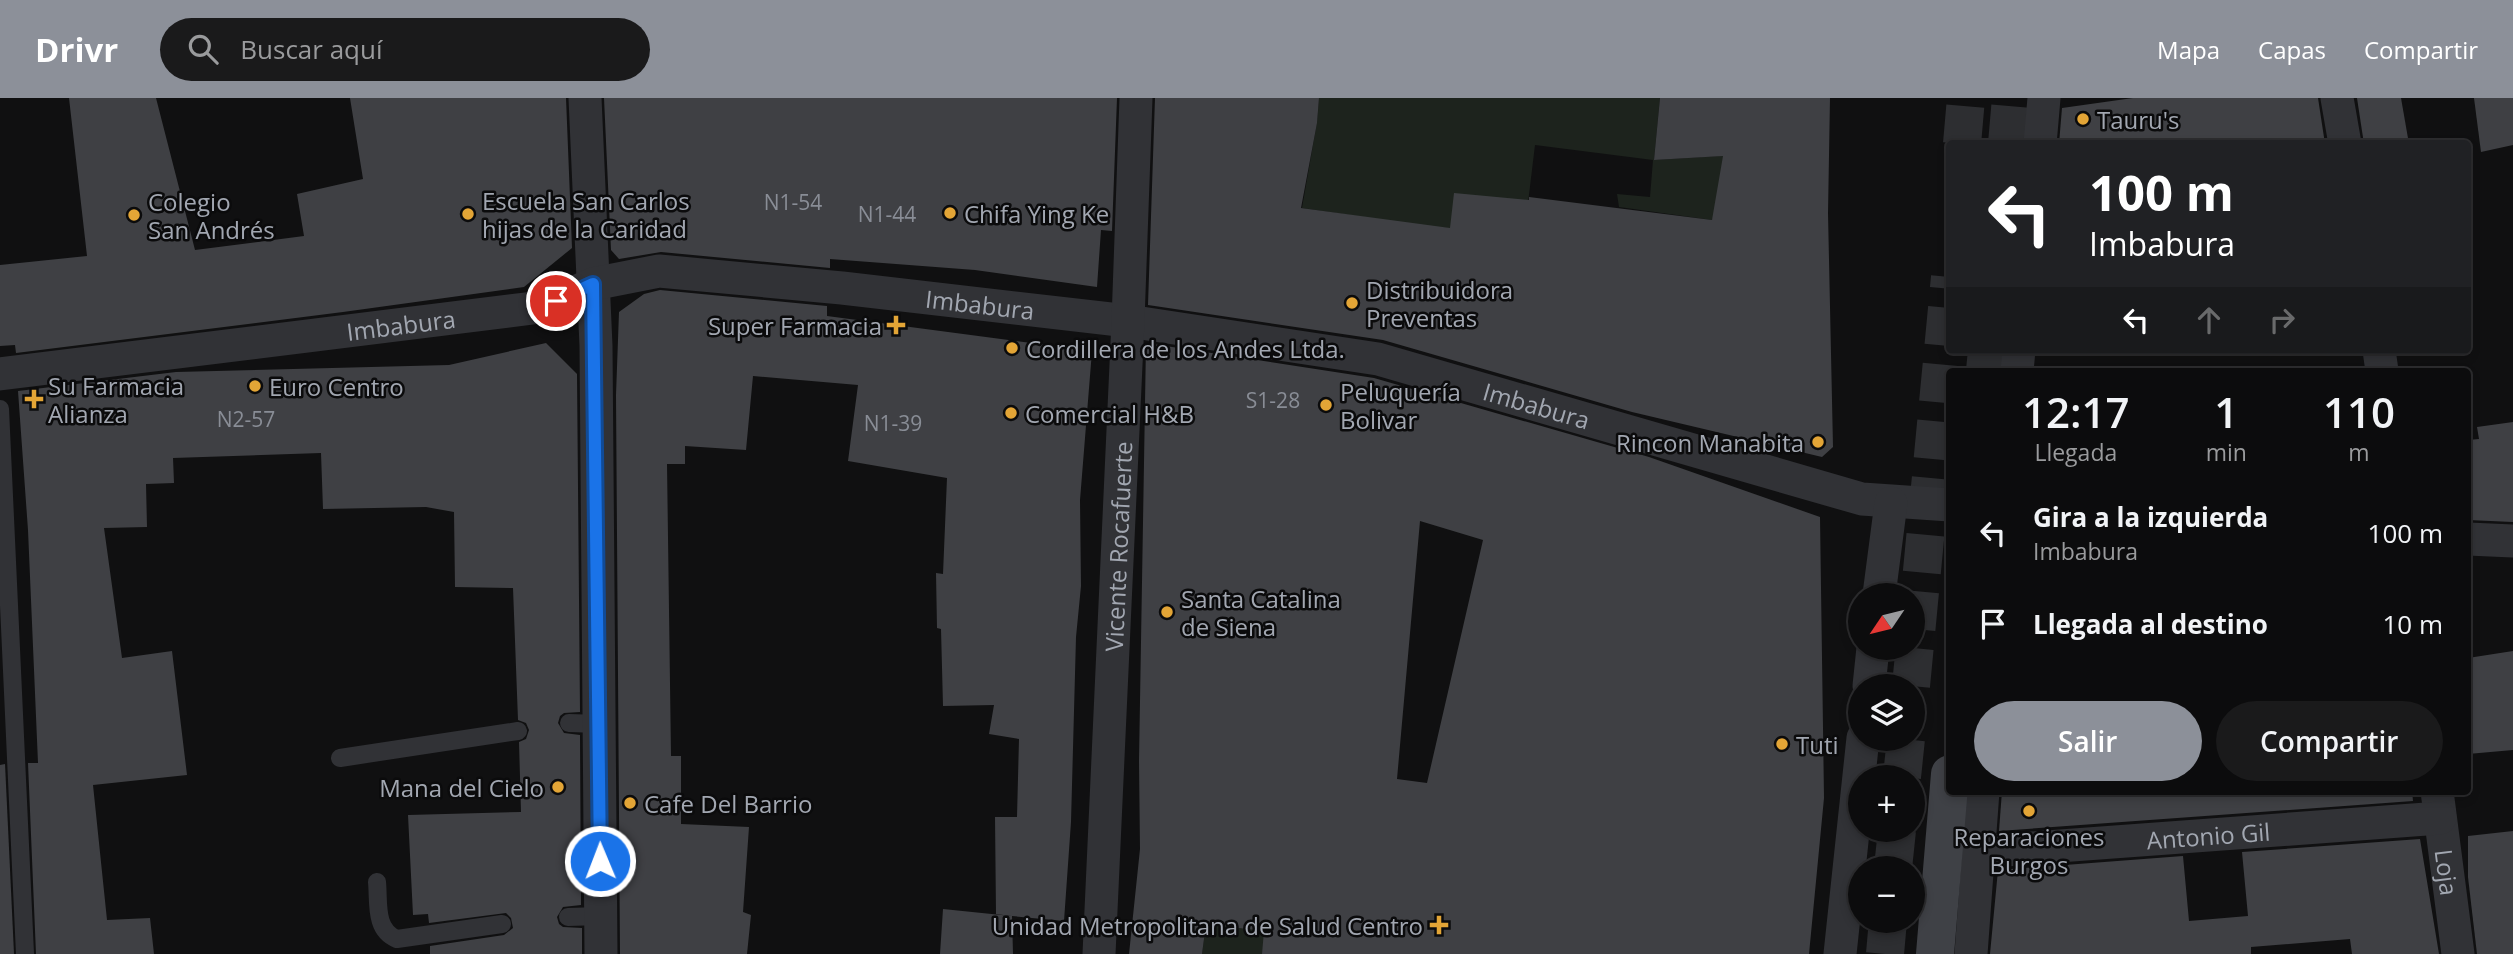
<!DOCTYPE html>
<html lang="es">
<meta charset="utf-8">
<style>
body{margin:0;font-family:"Open Sans",sans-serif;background:#1a1a1b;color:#f1f3f6;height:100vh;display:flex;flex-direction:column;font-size:26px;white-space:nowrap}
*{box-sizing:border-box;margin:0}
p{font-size:23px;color:#9a9b9d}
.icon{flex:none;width:38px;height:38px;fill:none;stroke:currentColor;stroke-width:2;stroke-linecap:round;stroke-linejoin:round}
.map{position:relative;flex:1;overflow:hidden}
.details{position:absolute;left:1946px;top:270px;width:525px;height:427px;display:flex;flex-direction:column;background:#0c0c0d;border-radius:7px;box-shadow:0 4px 10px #0003,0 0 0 2px #2c2c2e}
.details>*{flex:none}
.guide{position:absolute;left:1946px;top:42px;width:525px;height:214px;border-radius:7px;box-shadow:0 4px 10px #0003,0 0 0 2px #2c2c2e;background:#202124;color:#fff;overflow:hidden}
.needle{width:46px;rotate:235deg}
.tools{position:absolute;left:1848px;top:485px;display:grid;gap:14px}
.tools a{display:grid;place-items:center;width:77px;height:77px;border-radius:50%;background:#0c0c0d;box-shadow:0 4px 10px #0003,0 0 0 2px #2c2c2e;font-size:35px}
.pin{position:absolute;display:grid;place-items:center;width:60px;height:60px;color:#fff;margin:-30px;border:4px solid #fff;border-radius:50%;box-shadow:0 2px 7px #0007}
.me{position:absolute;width:77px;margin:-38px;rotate:359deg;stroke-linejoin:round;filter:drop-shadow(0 0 5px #0008)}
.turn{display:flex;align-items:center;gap:24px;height:147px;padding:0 28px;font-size:32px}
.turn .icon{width:91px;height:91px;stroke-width:2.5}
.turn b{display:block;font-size:49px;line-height:60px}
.lanes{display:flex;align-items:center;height:66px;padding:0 28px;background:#0003;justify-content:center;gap:35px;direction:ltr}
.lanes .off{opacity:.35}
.eta{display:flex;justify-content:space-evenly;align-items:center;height:119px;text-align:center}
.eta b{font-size:42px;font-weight:600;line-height:49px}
.primary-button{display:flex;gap:14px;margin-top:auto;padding:14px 28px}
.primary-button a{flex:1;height:80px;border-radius:42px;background:#8c9099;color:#fff;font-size:28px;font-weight:600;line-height:80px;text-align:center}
.primary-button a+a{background:#1a1a1b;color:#f1f3f6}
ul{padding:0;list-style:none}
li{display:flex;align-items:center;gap:21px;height:91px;padding:0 28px}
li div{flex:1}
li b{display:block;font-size:26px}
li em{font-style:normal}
header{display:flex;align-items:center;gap:42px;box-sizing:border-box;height:98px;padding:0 35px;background:#8c9099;color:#fff}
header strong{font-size:33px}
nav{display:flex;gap:38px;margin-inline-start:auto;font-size:24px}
.search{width:490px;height:63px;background:#1a1a1b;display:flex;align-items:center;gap:18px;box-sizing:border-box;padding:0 24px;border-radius:38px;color:#9a9b9d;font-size:26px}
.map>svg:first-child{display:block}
.green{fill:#1d231d}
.building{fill:#3f4044;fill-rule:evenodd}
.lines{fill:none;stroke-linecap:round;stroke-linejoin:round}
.secondary-tunnel{stroke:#2d2e31;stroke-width:38;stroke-dasharray:38 19;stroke-linecap:butt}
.lane{stroke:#313236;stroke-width:18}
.street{stroke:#313236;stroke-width:33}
.secondary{stroke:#3f4146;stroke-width:38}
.route-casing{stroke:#114b97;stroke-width:18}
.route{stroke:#1a73e8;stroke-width:12}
.poi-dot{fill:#e3a536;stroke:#0b0b0c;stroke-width:2.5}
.labels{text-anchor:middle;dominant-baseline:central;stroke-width:5;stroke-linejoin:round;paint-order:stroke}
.number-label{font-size:21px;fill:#898d96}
.poi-label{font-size:24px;fill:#a2a7b1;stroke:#0b0b0c;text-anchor:start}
.street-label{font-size:24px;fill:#a2a7b1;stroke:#0b0b0c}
</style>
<header>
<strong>Drivr</strong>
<div class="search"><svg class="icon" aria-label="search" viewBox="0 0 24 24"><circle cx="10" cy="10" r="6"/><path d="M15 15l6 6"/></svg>Buscar aquí</div>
<nav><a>Mapa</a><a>Capas</a><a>Compartir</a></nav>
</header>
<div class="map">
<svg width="2513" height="856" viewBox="0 0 2513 856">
<rect width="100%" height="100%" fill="#101011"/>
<g class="green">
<path d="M1319 0H1660L1654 62 1753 56 1712 122 1619 109 1617 96 1650 99 1653 62 1535 47 1524 138 1418 127 1302 110 1317 24Z"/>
<path d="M1292 765 1262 856H1202L1206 826 1227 828Z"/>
</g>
<g class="building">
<path d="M69 0H156L195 152 304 138 297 96 363 81 350 0H566L572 150 524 189 343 214 16 255 15 247 0 248V167L87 158Z"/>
<path d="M604 0H1117L1112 133 1101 132 1097 189 975 172 830 161V170L661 154 619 161 611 152Z"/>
<path d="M1155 0H1319L1317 25 1301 110 1450 130 1454 95 1529 102V99L1712 122 1723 58 1654 62 1660 0H1830L1828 115 1833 349 1822 359 1632 314 1383 242 1148 207Z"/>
<path d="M2133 0H2318L2325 46H2059L2062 10Z"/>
<path d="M2357 0H2401L2409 46H2364Z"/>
<path d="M2474 0H2513V47L2481 54Z"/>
<path d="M660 192 827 208V218L1092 253 1080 402 1081 488 1076 539 1071 724 1064 823 1012 818 1013 856H940L943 811 1011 818 996 816 995 719H1017L1019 641 989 636 994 607 943 608 941 531 937 530 936 475 943 476 947 380 848 363 858 287 753 278 746 352 685 348V366H667L671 658H681V726L749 729 743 814 751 817 747 856H620L616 297 619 214 644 196Z"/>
<path d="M546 245 577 276 580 614 564 615 560 618 558 625 564 635 580 637 581 807 563 809 557 819 559 826 563 829 582 830V856H430V848L504 837 513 830 511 820 506 815 429 825 428 816 413 817 408 717 521 714 519 644 526 641 529 632 526 625 518 622 513 490 455 489 454 414 426 409 323 411 321 355 173 360 174 385 146 386 147 429 104 430 122 560 172 553 187 677 93 687 107 822 150 820 154 856H36L28 665H38L28 432 18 293 176 274 449 267Z"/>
<path d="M1146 245 1374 280 1649 359 1820 419 1824 700 1809 856H1262L1264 833 1206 826 1202 856H1129L1140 751 1139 663ZM1420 423 1483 442 1427 685 1397 681Z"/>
<path d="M2513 324V424L2468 422V342L2479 341 2477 329Z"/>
<path d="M2513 553V652L2468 656V560Z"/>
<path d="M5 666 14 856H0V667Z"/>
<path d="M2002 693H2412L2413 703 1999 733Z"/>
<path d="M2513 733V856H2477L2468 779V738Z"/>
<path d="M2420 741 2439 856H2352L2350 841 2251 849V856H1990L1998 772 2183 758 2189 823 2248 818 2242 754Z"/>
</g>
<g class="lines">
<g class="secondary-tunnel">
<path d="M1962 46 1966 0"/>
<path d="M2007 46 2011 0"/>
<path d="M1985 273 1987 252"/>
<path d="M1911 588 1950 179"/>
<path d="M1902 679 1906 640"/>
<path d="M1893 770 1897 732"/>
<path d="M1885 856 1888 822"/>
</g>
<g class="lane">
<path d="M0 311 25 856"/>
<path d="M569 625 599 626"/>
<path d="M340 660 518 633"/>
<path d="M377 784C379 804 374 832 397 841L502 826"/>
<path d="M568 819 600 818"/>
</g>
<g class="street">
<path d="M585 0 596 248 601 856"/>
<path d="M2337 0 2345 46"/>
<path d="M2040 46 2044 0"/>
<path d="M2379 252 2382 273"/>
<path d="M2017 273 2019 252"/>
<path id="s1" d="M0 276 541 209 593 186 659 173 842 190 1128 223 1378 261 1862 401 1950 407"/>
<path d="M2468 441 2513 443"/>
<path d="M1879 497 1891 405"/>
<path d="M1869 588 1873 550"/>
<path id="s2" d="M2437 693 2458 856"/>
<path id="s3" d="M1978 754 2440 720"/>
<path id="s4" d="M1099 856 1128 223 1136 0"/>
<path d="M1840 856 1863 640"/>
<path d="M1971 856 1983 693"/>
</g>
<path class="secondary" d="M1935 856 1950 676"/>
</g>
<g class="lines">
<g class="route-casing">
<path id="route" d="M556 203 593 186 600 763"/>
</g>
<use href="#route" class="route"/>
</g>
<g class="poi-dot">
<circle cx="2083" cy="21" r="7"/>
<circle cx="950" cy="115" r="7"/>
<circle cx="468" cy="116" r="7"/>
<circle cx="134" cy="117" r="7"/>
<circle cx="1352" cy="205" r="7"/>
<path d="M892.5 216.5h7v7h7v7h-7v7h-7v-7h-7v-7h7z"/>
<circle cx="1012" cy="250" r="7"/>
<circle cx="255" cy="288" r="7"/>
<path d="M30.5 290.5h7v7h7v7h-7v7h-7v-7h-7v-7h7z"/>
<circle cx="1326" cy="307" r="7"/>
<circle cx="1011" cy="315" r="7"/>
<circle cx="1818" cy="344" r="7"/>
<circle cx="1167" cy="514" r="7"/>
<circle cx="1782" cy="646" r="7"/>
<circle cx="558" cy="689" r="7"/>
<circle cx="630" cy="705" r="7"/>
<circle cx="2029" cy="713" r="7"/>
<path d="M1435.5 816.5h7v7h7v7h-7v7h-7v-7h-7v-7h7z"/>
</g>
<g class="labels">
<g class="number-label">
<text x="793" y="104">N1-54</text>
<text x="887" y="116">N1-44</text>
<text x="1273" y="302">S1-28</text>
<text x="246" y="321">N2-57</text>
<text x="893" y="325">N1-39</text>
</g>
<g class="poi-label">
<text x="2097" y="21">Tauru's</text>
<text x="482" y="102">Escuela San Carlos<tspan x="482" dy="28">hijas de la Caridad</tspan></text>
<text x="148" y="103">Colegio<tspan x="148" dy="28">San Andrés</tspan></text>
<text x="964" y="115">Chifa Ying Ke</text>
<text x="1366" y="191">Distribuidora<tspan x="1366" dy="28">Preventas</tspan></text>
<text x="882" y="227" text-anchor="end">Super Farmacia</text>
<text x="1026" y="250">Cordillera de los Andes Ltda.</text>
<text x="48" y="287">Su Farmacia<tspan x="48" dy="28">Alianza</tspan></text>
<text x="269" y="288">Euro Centro</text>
<text x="1340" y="293">Peluquería<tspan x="1340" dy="28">Bolivar</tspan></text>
<text x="1025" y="315">Comercial H&amp;B</text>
<text x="1804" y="344" text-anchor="end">Rincon Manabita</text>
<text x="1181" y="500">Santa Catalina<tspan x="1181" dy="28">de Siena</tspan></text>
<text x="1796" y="646">Tuti</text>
<text x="544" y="689" text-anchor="end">Mana del Cielo</text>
<text x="644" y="705">Cafe Del Barrio</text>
<text x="2029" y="738" text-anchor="middle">Reparaciones<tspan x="2029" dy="28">Burgos</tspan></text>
<text x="1423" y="827" text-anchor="end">Unidad Metropolitana de Salud Centro</text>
</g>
<g class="street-label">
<text stroke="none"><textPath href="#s1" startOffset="992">Imbabura</textPath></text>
<text stroke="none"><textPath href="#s1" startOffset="404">Imbabura</textPath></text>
<text stroke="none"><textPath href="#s1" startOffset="1559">Imbabura</textPath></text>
<text stroke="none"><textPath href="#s4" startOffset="408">Vicente Rocafuerte</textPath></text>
<text stroke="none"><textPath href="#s3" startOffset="231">Antonio Gil</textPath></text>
<text stroke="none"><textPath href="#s2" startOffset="82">Loja</textPath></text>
</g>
</g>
</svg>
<div class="tools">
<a><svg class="needle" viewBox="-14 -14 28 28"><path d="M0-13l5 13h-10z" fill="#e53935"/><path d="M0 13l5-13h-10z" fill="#9a9b9d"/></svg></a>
<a><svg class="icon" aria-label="layers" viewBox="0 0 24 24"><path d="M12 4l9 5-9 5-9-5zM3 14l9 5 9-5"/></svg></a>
<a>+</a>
<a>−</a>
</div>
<div class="pin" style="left:556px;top:203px;background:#d93025"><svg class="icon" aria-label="arrive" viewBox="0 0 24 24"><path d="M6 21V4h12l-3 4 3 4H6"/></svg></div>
<svg class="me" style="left:600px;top:763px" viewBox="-20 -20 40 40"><circle r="17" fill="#1a73e8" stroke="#fff" stroke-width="3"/><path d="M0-11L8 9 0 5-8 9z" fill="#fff"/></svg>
<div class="guide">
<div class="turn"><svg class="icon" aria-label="left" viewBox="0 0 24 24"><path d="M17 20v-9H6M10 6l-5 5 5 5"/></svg><div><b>100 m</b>Imbabura</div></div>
<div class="lanes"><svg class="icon" aria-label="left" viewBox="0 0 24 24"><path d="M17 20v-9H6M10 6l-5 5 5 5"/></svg><svg class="icon off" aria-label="ahead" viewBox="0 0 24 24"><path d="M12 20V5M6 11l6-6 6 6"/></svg><svg class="icon off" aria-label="right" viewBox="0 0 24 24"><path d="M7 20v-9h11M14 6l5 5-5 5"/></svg></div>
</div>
<section class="details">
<div class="eta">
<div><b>12:17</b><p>Llegada</p></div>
<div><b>1</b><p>min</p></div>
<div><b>110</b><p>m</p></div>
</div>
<ul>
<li><svg class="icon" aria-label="left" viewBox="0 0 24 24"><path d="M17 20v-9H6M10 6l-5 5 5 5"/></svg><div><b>Gira a la izquierda</b><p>Imbabura</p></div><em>100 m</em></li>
<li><svg class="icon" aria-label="arrive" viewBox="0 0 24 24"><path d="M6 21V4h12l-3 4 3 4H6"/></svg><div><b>Llegada al destino</b></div><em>10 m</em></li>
</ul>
<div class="primary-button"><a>Salir</a><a>Compartir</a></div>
</section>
</div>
